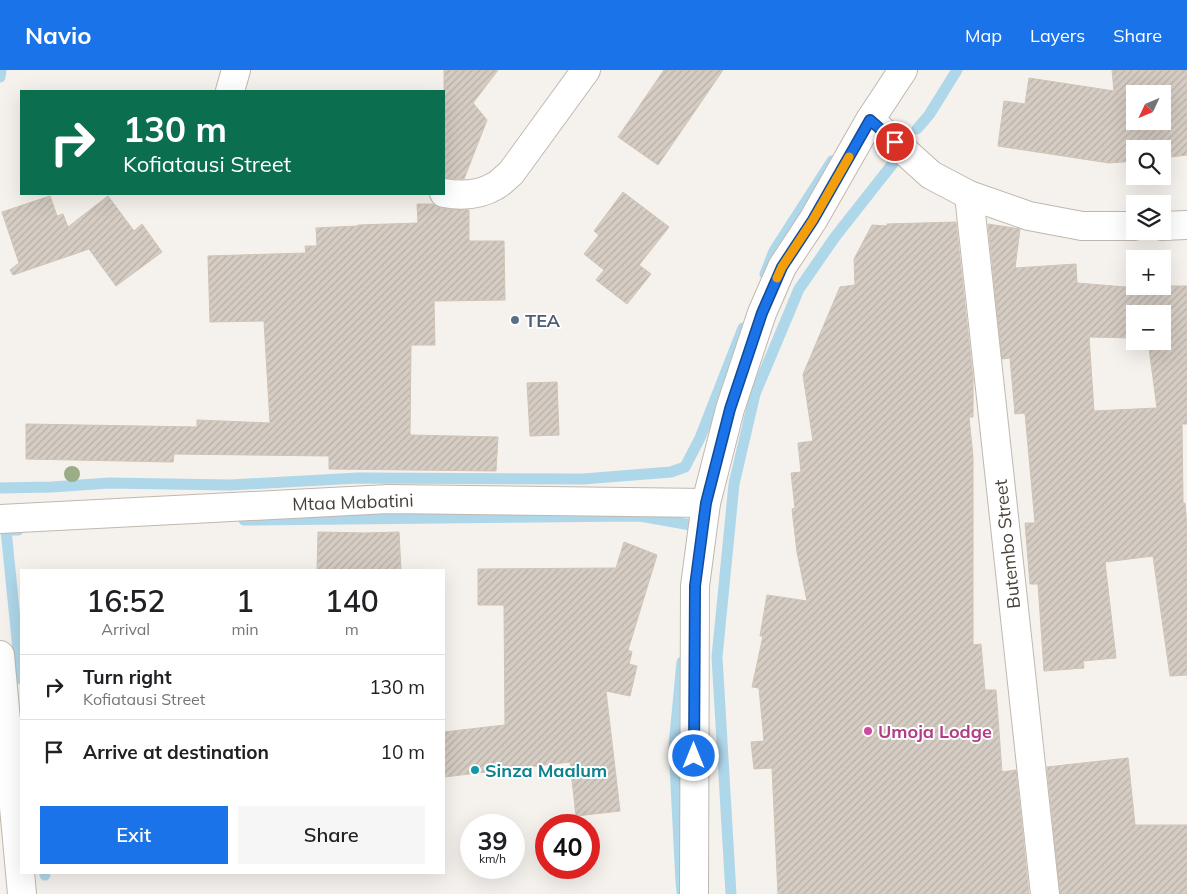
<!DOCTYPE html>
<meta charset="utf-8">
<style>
body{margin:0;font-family:Mulish,sans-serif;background:#f6f6f6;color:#202124;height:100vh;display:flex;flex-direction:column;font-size:19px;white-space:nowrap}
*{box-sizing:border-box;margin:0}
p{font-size:16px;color:#757577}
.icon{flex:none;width:28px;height:28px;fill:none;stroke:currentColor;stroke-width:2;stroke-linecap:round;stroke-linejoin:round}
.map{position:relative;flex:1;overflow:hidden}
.drawer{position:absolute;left:20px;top:499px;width:425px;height:305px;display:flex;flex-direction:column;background:#fff;border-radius:0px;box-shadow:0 5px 20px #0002}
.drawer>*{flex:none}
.hud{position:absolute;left:20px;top:20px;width:425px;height:105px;border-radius:0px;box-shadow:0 5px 20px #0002;background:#0b6e4f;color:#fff;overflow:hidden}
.needle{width:32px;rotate:226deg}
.buttons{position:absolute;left:1126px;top:15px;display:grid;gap:10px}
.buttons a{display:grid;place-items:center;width:45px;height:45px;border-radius:0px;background:#fff;box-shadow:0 5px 20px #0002;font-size:25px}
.speed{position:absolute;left:460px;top:744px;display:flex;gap:10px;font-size:25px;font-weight:700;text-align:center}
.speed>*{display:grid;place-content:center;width:65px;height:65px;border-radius:50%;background:#fff;box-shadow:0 5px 20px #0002;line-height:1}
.speed small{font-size:12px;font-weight:400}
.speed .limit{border:8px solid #d22;background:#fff;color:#111}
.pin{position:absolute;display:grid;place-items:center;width:42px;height:42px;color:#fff;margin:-21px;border:2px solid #fff;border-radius:50%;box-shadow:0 1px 5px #0007}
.me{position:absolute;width:55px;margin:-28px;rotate:0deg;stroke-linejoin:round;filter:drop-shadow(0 0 4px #0008)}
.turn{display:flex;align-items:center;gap:18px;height:105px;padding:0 20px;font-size:22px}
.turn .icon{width:65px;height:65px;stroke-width:2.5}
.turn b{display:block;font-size:35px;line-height:42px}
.eta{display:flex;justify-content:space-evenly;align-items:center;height:85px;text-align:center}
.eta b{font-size:30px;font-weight:600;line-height:35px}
.primary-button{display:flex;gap:10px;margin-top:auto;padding:10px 20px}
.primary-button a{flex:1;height:58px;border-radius:0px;background:#1a73e8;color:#fff;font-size:20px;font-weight:600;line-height:58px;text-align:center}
.primary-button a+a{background:#f6f6f6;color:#202124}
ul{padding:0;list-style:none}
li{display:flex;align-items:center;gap:15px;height:65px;padding:0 20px;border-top:1px solid #e0e0e0}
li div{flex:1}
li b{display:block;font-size:19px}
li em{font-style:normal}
header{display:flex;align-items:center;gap:30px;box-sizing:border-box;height:70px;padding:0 25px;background:#1a73e8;color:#fff}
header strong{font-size:24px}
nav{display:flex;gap:28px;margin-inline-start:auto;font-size:18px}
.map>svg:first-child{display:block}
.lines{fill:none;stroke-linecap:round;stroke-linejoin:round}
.stream{stroke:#afd7ea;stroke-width:11}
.building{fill:url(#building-hatch);stroke:#cfc4b6;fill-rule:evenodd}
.minor-casing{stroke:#bfb8af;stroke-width:30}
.minor{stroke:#fff;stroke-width:28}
.tree{fill:#9bad86}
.route-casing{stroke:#114b97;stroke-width:12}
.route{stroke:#1a73e8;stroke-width:9}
.slow{stroke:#f59e0b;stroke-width:9}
.service-dot{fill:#5c6f8a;stroke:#fff;stroke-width:2}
.hotel-dot{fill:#d1479c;stroke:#fff;stroke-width:2}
.culture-dot{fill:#0f9aa8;stroke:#fff;stroke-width:2}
.labels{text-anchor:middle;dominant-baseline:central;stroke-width:4;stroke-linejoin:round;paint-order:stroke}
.service-label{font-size:18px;font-weight:bold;fill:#4e5e75;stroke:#fff;text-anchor:start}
.street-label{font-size:18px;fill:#49423a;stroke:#fff}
.hotel-label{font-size:18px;font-weight:bold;fill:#b23c85;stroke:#fff;text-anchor:start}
.culture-label{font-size:18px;font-weight:bold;fill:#0d838f;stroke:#fff;text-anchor:start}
</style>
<header>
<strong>Navio</strong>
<nav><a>Map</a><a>Layers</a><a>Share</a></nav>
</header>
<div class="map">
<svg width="1187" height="824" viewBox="0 0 1187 824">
<defs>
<pattern id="building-hatch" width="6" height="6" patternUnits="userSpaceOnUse" patternTransform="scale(1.25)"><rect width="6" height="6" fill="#d5ccc3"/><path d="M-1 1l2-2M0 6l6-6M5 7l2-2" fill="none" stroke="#b8b0a8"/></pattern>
</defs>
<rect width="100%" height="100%" fill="#f5f1ec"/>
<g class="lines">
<g class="stream">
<path d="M0 7 1 0"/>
<path d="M917 59 929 45 957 0"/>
<path d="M765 204 774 181 832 91"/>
<path d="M0 418 52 417 109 413 230 415 358 408 583 409 671 402 685 397 700 368 743 258"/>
<path d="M244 450 640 446 702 457 701 459"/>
<path d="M18 460H6L21 609"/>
<path d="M682 592 674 676 681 812 682 822"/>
<path d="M45 802V805"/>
<path d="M731 824 717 587 734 414 755 324 799 219 835 167 898 87"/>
</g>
</g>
<g class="building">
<path d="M444 0H498L473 33 487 50 464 109 444 108Z"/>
<path d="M664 0H723L658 95 618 67Z"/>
<path d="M1112 0H1187V85L1162 88V79H1135V91L1109 93 998 76 1004 31 1025 34 1029 8 1114 21ZM1135 24H1162V51H1135Z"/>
<path d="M623 122 669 157 639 195 651 204 627 234 596 210 604 200 584 184 599 165 594 161Z"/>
<path d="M50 126 57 146 63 144 68 157 108 126 134 161 142 154 162 182 116 216 89 179 13 205 10 200 19 193 2 142Z"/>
<path d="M417 134H433L441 138 448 139 469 140V171H504L505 230 434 231 435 275H411L410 365 498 367 496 401 329 399V386L174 384 173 392 26 389V354L197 357V350L270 353 264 251 210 252 208 186 306 183 305 176H317L316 158 358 156V155L418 153Z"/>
<path d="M956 152 973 308V347H969L973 387V575L981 574 985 620H996L1002 702 1016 700 1029 824H778L772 698 754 699 751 672 764 671 759 618 752 617 763 566H760L767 525 807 531 797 482 792 439 795 438 791 403 801 402 798 373 813 371 803 305 804 302 840 217 855 215 854 189 872 155 887 156V154Z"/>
<path d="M988 154 1020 159 1015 198 1076 194 1077 213 1150 219V216H1187V354H1182L1183 433H1185L1187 457V605L1170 606 1153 486 1105 492 1116 588 1083 591 1084 598 1044 601 1038 514H1030L1025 453H1035L1025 343 1015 344 1010 288 1002 289ZM1135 244H1162V271H1148L1157 338 1094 341 1089 267 1135 268Z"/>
<path d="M557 312 559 365 530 366 527 313Z"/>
<path d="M318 462 366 463 399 462 401 500H317Z"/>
<path d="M624 472 657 485 628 580 632 582 629 594 637 596 630 626 606 621 620 741 576 746 570 692 444 707V662L505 655 504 535H478V499L616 498Z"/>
<path d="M1128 688 1135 755H1187V824H1060L1047 697Z"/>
</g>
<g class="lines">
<g class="minor-casing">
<g id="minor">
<path d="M230 21 236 0"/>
<path d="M870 50 931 105 969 125 1029 146 1082 156H1135"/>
<path d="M444 123C461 126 480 125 495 116 501 113 506 107 511 103L586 0"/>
<path d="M969 125 1045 824"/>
<path d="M1162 156 1187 155"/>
<path d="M0 449 388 429 706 433"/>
<path d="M0 585 22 824"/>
<path d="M694 824 695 516 706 433 730 339 762 243 782 197 813 150 870 50 903 0"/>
</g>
</g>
<use href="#minor" class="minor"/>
</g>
<circle class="tree" cx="72" cy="404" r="8"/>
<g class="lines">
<g class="route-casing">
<path id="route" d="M694 686 695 516 706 433 730 339 762 243 782 197 813 150 870 50 895 72"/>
</g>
<use href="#route" class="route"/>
<path class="slow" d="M777 208 782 197 813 150 849 87"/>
</g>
<circle class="service-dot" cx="515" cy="250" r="5"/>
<circle class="hotel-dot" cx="868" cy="661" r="5"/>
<circle class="culture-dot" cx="475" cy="700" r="5"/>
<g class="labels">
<g class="service-label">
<text x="525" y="250">TEA</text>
</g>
<g class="street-label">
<text transform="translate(353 432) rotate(-2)">Mtaa Mabatini</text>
<text transform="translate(1007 474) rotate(-96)">Butembo Street</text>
</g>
<g class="hotel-label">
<text x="878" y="661">Umoja Lodge</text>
</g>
<g class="culture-label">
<text x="485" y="700">Sinza Maalum</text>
</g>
</g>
</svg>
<div class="buttons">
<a><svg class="needle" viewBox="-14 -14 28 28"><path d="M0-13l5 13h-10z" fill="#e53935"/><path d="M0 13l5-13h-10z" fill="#757577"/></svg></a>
<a><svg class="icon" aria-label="search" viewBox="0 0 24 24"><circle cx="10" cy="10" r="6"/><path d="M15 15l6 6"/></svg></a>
<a><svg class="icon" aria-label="layers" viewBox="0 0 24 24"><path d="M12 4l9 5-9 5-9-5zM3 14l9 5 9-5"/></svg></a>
<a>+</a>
<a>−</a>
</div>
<div class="speed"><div>39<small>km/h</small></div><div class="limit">40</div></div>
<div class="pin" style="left:895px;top:72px;background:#d93025"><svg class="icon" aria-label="arrive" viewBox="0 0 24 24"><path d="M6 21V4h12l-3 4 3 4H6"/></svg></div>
<svg class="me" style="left:694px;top:686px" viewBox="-20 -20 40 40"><circle r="17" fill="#1a73e8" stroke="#fff" stroke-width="3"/><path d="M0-11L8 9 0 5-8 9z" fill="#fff"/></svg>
<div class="hud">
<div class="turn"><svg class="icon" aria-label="right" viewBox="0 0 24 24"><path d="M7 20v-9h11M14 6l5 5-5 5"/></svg><div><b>130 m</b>Kofiatausi Street</div></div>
</div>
<section class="drawer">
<div class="eta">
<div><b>16:52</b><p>Arrival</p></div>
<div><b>1</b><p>min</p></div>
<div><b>140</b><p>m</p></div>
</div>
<ul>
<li><svg class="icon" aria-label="right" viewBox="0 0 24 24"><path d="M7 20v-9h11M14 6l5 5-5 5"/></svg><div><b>Turn right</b><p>Kofiatausi Street</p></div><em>130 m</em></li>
<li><svg class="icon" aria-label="arrive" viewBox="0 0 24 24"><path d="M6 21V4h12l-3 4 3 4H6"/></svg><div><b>Arrive at destination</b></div><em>10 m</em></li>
</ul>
<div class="primary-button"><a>Exit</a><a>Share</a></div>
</section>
</div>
